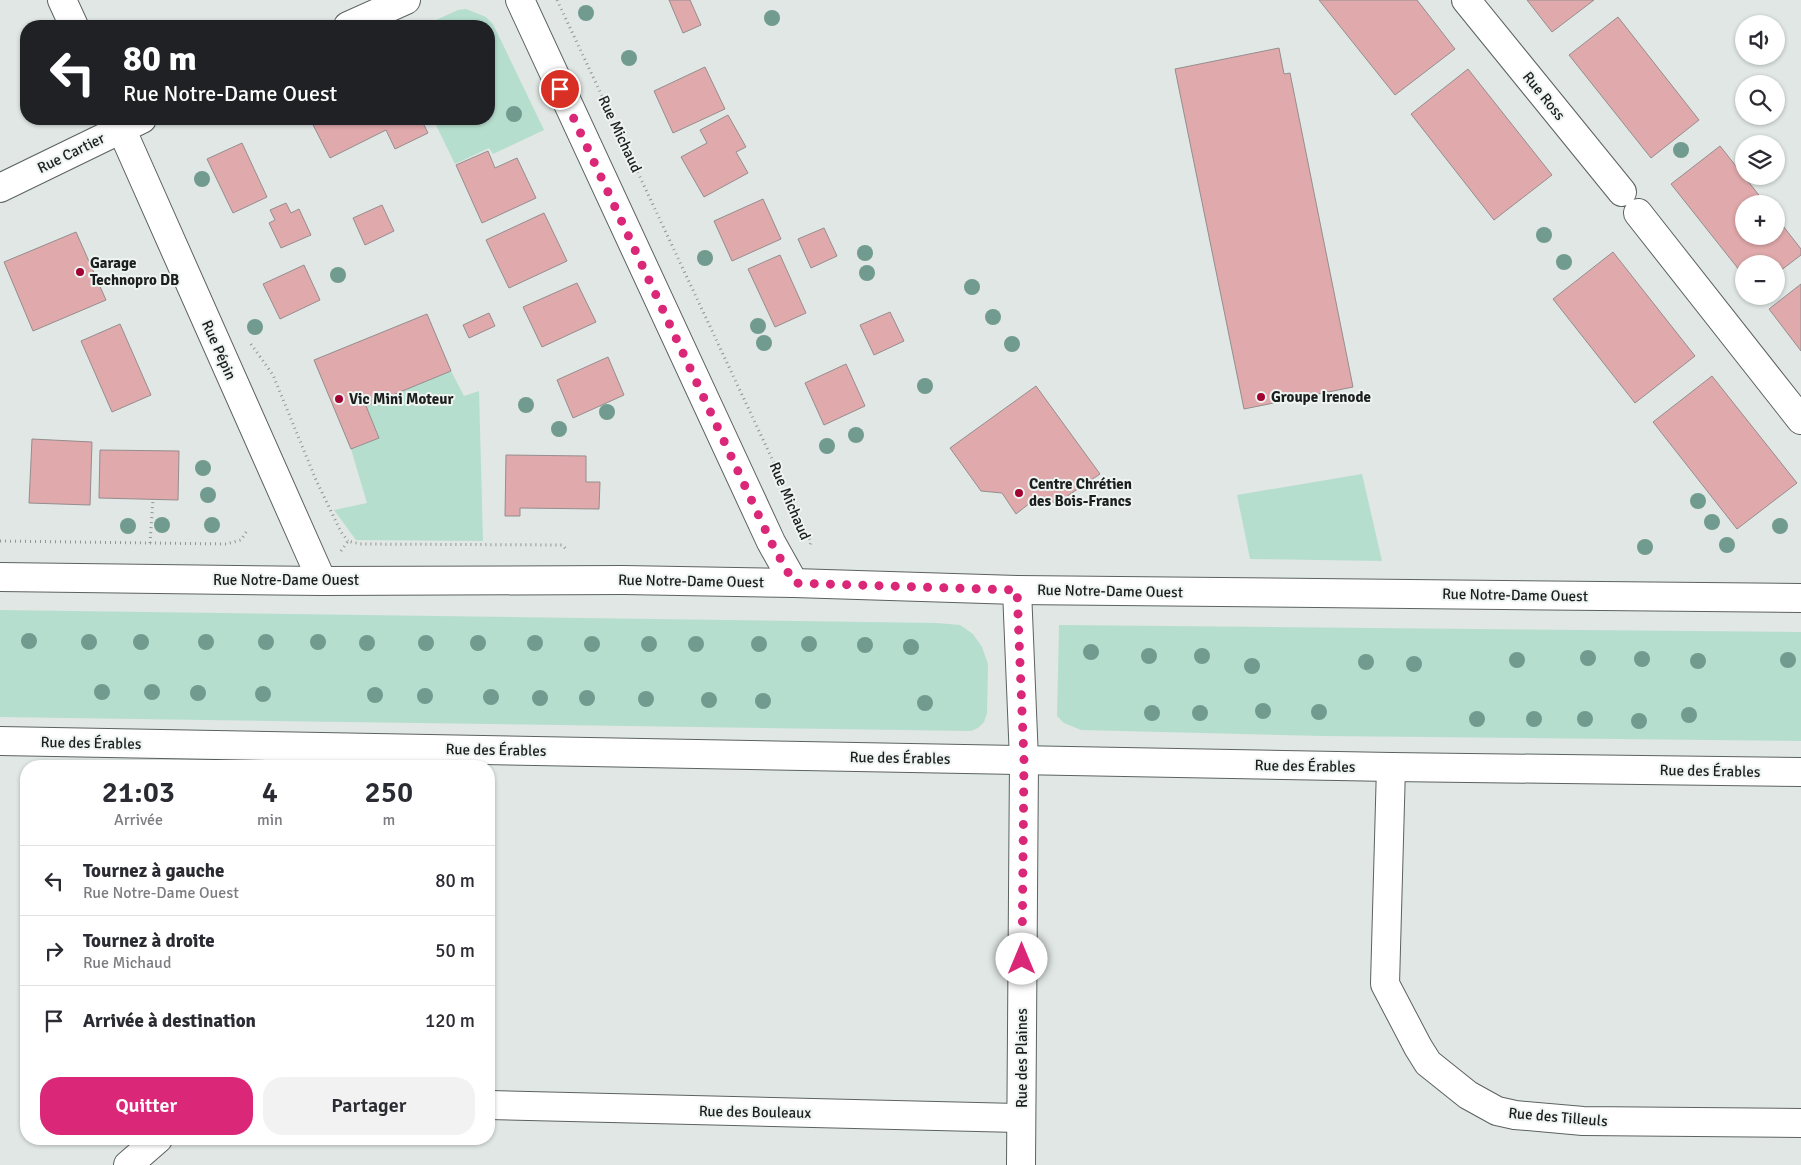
<!DOCTYPE html>
<html lang="fr">
<meta charset="utf-8">
<style>
body{margin:0;font-family:Signika,sans-serif;background:#f2f2f3;color:#2b2b33;height:100vh;display:flex;flex-direction:column;font-size:19px;white-space:nowrap}
*{box-sizing:border-box;margin:0}
p{font-size:16px;color:#7c7c81}
.icon{flex:none;width:28px;height:28px;fill:none;stroke:currentColor;stroke-width:2;stroke-linecap:round;stroke-linejoin:round}
.map{position:relative;flex:1;overflow:hidden}
.drawer{position:absolute;left:20px;top:760px;width:475px;height:385px;display:flex;flex-direction:column;background:#fff;border-radius:20px;box-shadow:0 1px 4px #0004}
.drawer>*{flex:none}
.banner{position:absolute;left:20px;top:20px;width:475px;height:105px;border-radius:20px;box-shadow:0 1px 4px #0004;background:#202124;color:#fff;overflow:hidden}
.fabs{position:absolute;left:1735px;top:15px;display:grid;gap:10px}
.fabs a{display:grid;place-items:center;width:50px;height:50px;border-radius:50%;background:#fff;box-shadow:0 1px 4px #0004;font-size:25px}
.pin{position:absolute;display:grid;place-items:center;width:42px;height:42px;color:#fff;margin:-21px;border:2px solid #fff;border-radius:50%;box-shadow:0 1px 5px #0007}
.me{position:absolute;width:55px;margin:-28px;rotate:0deg;stroke-linejoin:round;filter:drop-shadow(0 0 4px #0008)}
.turn{display:flex;align-items:center;gap:18px;height:105px;padding:0 20px;font-size:22px}
.turn .icon{width:65px;height:65px;stroke-width:2.5}
.turn b{display:block;font-size:35px;line-height:42px}
.eta{display:flex;justify-content:space-evenly;align-items:center;height:85px;text-align:center}
.eta b{font-size:30px;font-weight:600;line-height:35px}
.cta{display:flex;gap:10px;margin-top:auto;padding:10px 20px}
.cta a{flex:1;height:58px;border-radius:20px;background:#db2777;color:#fff;font-size:20px;font-weight:600;line-height:58px;text-align:center}
.cta a+a{background:#f2f2f3;color:#2b2b33}
ul{padding:0;list-style:none}
li{display:flex;align-items:center;gap:15px;height:70px;padding:0 20px;border-top:1px solid #e1e1e2}
li div{flex:1}
li b{display:block;font-size:19px}
li em{font-style:normal}
.map>svg:first-child{display:block}
.green{fill:#b6dece}
.building{fill:#e0a9ab;stroke:#958d8e}
.lines{fill:none;stroke-linecap:round;stroke-linejoin:round}
.street-casing{stroke:#5c625f;stroke-width:30}
.secondary-casing{stroke:#5c625f;stroke-width:30}
.path{stroke:#919694;stroke-width:3;stroke-dasharray:1 4;stroke-linecap:butt}
.street{stroke:#fff;stroke-width:28}
.secondary{stroke:#fff;stroke-width:28}
.tree{fill:#709b8e}
.route{stroke:#db2777;stroke-width:9;stroke-dasharray:0 16.2}
.poi-dot{fill:#a20232;stroke:#edf4f1;stroke-width:2}
.labels{text-anchor:middle;dominant-baseline:central;stroke-width:4;stroke-linejoin:round;paint-order:stroke}
.street-label{font-size:15px;fill:#1c1f1e;stroke:#edf4f1}
.poi-label{font-size:15px;font-weight:bold;fill:#1c1f1e;stroke:#edf4f1;text-anchor:start}
</style>
<div class="map">
<svg width="1801" height="1165" viewBox="0 0 1801 1165">
<rect width="100%" height="100%" fill="#e0e7e4"/>
<g class="green">
<path d="M466 9 486 17 493 24 544 130 493 154 489 148 455 164 433 119H489V26H423L458 10Z"/>
<path d="M451 371 464 396 479 391 483 541 356 540 334 510 367 503 351 449 379 438 366 406Z"/>
<path d="M1362 474 1382 561 1250 559 1237 495Z"/>
<path d="M0 610 937 623 960 625 973 634 982 647 988 664 987 713 984 722 978 728 971 731 0 717Z"/>
<path d="M1059 625 1801 632V741L1324 736 1081 730 1064 723 1057 716Z"/>
</g>
<g class="building">
<path d="M669 0H690L701 25 683 33Z"/>
<path d="M1319 0H1417L1455 49 1395 95Z"/>
<path d="M1527 0H1594L1552 32Z"/>
<path d="M1618 17 1699 120 1651 158 1569 55Z"/>
<path d="M1279 48 1284 74 1290 73 1353 387 1244 409 1175 69Z"/>
<path d="M705 67 725 109 673 133 654 91Z"/>
<path d="M1468 69 1552 175 1494 220 1411 114Z"/>
<path d="M728 115 746 147 736 152 748 173 704 197 681 157 707 143 700 130Z"/>
<path d="M310 119H421L428 133 395 149 386 130 330 158Z"/>
<path d="M242 143 267 197 233 213 207 159Z"/>
<path d="M1720 146 1766 204H1744V236H1776V217L1801 249V255L1776 274V264H1744V276L1671 184Z"/>
<path d="M488 151 495 168 517 158 536 198 482 223 456 165Z"/>
<path d="M763 199 781 239 732 261 714 221Z"/>
<path d="M286 203 291 213 299 209 311 235 281 248 269 223 275 220 270 210Z"/>
<path d="M382 205 394 231 365 245 353 218Z"/>
<path d="M544 213 567 261 509 288 486 240Z"/>
<path d="M824 228 837 256 811 268 798 239Z"/>
<path d="M76 232 106 300 33 331 4 262Z"/>
<path d="M1613 252 1695 356 1635 403 1553 299Z"/>
<path d="M780 255 806 313 775 327 748 269Z"/>
<path d="M304 265 320 300 280 319 263 284Z"/>
<path d="M577 283 596 322 542 347 523 307Z"/>
<path d="M1801 284V351L1769 309Z"/>
<path d="M890 312 904 341 874 355 860 325Z"/>
<path d="M489 313 495 326 469 338 463 325Z"/>
<path d="M427 314 451 371 366 406 379 438 351 449 314 360Z"/>
<path d="M120 324 151 395 112 412 81 341Z"/>
<path d="M608 357 624 395 573 418 557 380Z"/>
<path d="M846 364 865 406 824 425 805 383Z"/>
<path d="M1712 376 1797 483 1737 529 1653 422Z"/>
<path d="M1036 386 1100 474 1057 503 1035 499 1016 514 1002 493 981 491 950 448Z"/>
<path d="M32 439 92 442 90 505 29 503Z"/>
<path d="M100 450 179 451 178 500 99 498Z"/>
<path d="M506 455 586 456V482H600L599 509 520 508V516H505Z"/>
</g>
<g class="lines">
<g class="street-casing">
<g id="street">
<path d="M62 0 74 26"/>
<path d="M520 0 771 542 794 583"/>
<path d="M1466 0 1622 192"/>
<path d="M117 119 322 581"/>
<path d="M1638 213 1801 420"/>
<path d="M1017 590 1024 760 1021 1165"/>
<path d="M0 741 1391 767 1801 772"/>
<path d="M1391 767 1385 984 1418 1047 1428 1063 1468 1095 1497 1111 1515 1115 1583 1121 1801 1123"/>
<path d="M489 1105 1021 1118"/>
<path d="M128 1165 158 1139"/>
</g>
</g>
<g class="secondary-casing">
<g id="secondary">
<path d="M348 26 406 0"/>
<path d="M0 188 142 119"/>
<path d="M0 577 322 581 623 580 794 583 1017 590 1801 598"/>
</g>
</g>
<g class="path">
<path d="M557 0 811 542 809 548"/>
<path d="M251 344 273 375 316 480 341 532 348 541"/>
<path d="M0 541 226 544 241 540 248 529"/>
<path d="M150 543 153 499"/>
<path d="M341 551 348 541 360 544 562 545 567 550"/>
</g>
<use href="#street" class="street"/>
<use href="#secondary" class="secondary"/>
</g>
<g class="tree">
<circle cx="586" cy="13" r="8"/>
<circle cx="772" cy="18" r="8"/>
<circle cx="629" cy="58" r="8"/>
<circle cx="514" cy="114" r="8"/>
<circle cx="1681" cy="150" r="8"/>
<circle cx="202" cy="179" r="8"/>
<circle cx="1544" cy="235" r="8"/>
<circle cx="865" cy="253" r="8"/>
<circle cx="705" cy="258" r="8"/>
<circle cx="1564" cy="262" r="8"/>
<circle cx="867" cy="273" r="8"/>
<circle cx="338" cy="275" r="8"/>
<circle cx="972" cy="287" r="8"/>
<circle cx="993" cy="317" r="8"/>
<circle cx="758" cy="326" r="8"/>
<circle cx="255" cy="327" r="8"/>
<circle cx="764" cy="343" r="8"/>
<circle cx="1012" cy="344" r="8"/>
<circle cx="925" cy="386" r="8"/>
<circle cx="526" cy="405" r="8"/>
<circle cx="607" cy="412" r="8"/>
<circle cx="559" cy="429" r="8"/>
<circle cx="856" cy="435" r="8"/>
<circle cx="827" cy="446" r="8"/>
<circle cx="203" cy="468" r="8"/>
<circle cx="208" cy="495" r="8"/>
<circle cx="1698" cy="501" r="8"/>
<circle cx="1712" cy="522" r="8"/>
<circle cx="162" cy="525" r="8"/>
<circle cx="212" cy="525" r="8"/>
<circle cx="128" cy="526" r="8"/>
<circle cx="1780" cy="526" r="8"/>
<circle cx="1727" cy="545" r="8"/>
<circle cx="1645" cy="547" r="8"/>
<circle cx="29" cy="641" r="8"/>
<circle cx="89" cy="642" r="8"/>
<circle cx="141" cy="642" r="8"/>
<circle cx="206" cy="642" r="8"/>
<circle cx="266" cy="642" r="8"/>
<circle cx="318" cy="642" r="8"/>
<circle cx="367" cy="643" r="8"/>
<circle cx="426" cy="643" r="8"/>
<circle cx="478" cy="643" r="8"/>
<circle cx="535" cy="643" r="8"/>
<circle cx="592" cy="644" r="8"/>
<circle cx="649" cy="644" r="8"/>
<circle cx="696" cy="644" r="8"/>
<circle cx="759" cy="644" r="8"/>
<circle cx="809" cy="644" r="8"/>
<circle cx="865" cy="645" r="8"/>
<circle cx="911" cy="647" r="8"/>
<circle cx="1091" cy="652" r="8"/>
<circle cx="1149" cy="656" r="8"/>
<circle cx="1202" cy="656" r="8"/>
<circle cx="1588" cy="658" r="8"/>
<circle cx="1642" cy="659" r="8"/>
<circle cx="1517" cy="660" r="8"/>
<circle cx="1788" cy="660" r="8"/>
<circle cx="1698" cy="661" r="8"/>
<circle cx="1366" cy="662" r="8"/>
<circle cx="1414" cy="664" r="8"/>
<circle cx="1252" cy="666" r="8"/>
<circle cx="102" cy="692" r="8"/>
<circle cx="152" cy="692" r="8"/>
<circle cx="198" cy="693" r="8"/>
<circle cx="263" cy="694" r="8"/>
<circle cx="375" cy="695" r="8"/>
<circle cx="425" cy="696" r="8"/>
<circle cx="491" cy="697" r="8"/>
<circle cx="540" cy="698" r="8"/>
<circle cx="587" cy="698" r="8"/>
<circle cx="646" cy="699" r="8"/>
<circle cx="709" cy="700" r="8"/>
<circle cx="763" cy="701" r="8"/>
<circle cx="925" cy="703" r="8"/>
<circle cx="1263" cy="711" r="8"/>
<circle cx="1319" cy="712" r="8"/>
<circle cx="1152" cy="713" r="8"/>
<circle cx="1200" cy="713" r="8"/>
<circle cx="1689" cy="715" r="8"/>
<circle cx="1477" cy="719" r="8"/>
<circle cx="1534" cy="719" r="8"/>
<circle cx="1585" cy="719" r="8"/>
<circle cx="1639" cy="721" r="8"/>
</g>
<g class="lines">
<path class="route" d="M560 89 771 542 794 583 1017 590 1024 760 1022 959"/>
</g>
<g class="poi-dot">
<circle cx="80" cy="272" r="5"/>
<circle cx="1261" cy="397" r="5"/>
<circle cx="339" cy="399" r="5"/>
<circle cx="1019" cy="493" r="5"/>
</g>
<g class="labels">
<g class="street-label">
<text transform="translate(1544 96) rotate(51)">Rue Ross</text>
<text transform="translate(620 134) rotate(65)">Rue Michaud</text>
<text transform="translate(71 153) rotate(-26)">Rue Cartier</text>
<text transform="translate(219 350) rotate(66)">Rue Pépin</text>
<text transform="translate(790 501) rotate(67)">Rue Michaud</text>
<text x="286" y="580">Rue Notre-Dame Ouest</text>
<text transform="translate(691 581) rotate(1)">Rue Notre-Dame Ouest</text>
<text transform="translate(1110 591) rotate(1)">Rue Notre-Dame Ouest</text>
<text transform="translate(1515 595) rotate(1)">Rue Notre-Dame Ouest</text>
<text transform="translate(91 743) rotate(1)">Rue des Érables</text>
<text transform="translate(496 750) rotate(1)">Rue des Érables</text>
<text transform="translate(900 758) rotate(1)">Rue des Érables</text>
<text transform="translate(1305 766) rotate(1)">Rue des Érables</text>
<text transform="translate(1710 771) rotate(1)">Rue des Érables</text>
<text transform="translate(1022 1058) rotate(-90)">Rue des Plaines</text>
<text transform="translate(755 1112) rotate(1)">Rue des Bouleaux</text>
<text transform="translate(1558 1117) rotate(5)">Rue des Tilleuls</text>
</g>
<g class="poi-label">
<text x="90" y="263">Garage<tspan x="90" dy="17">Technopro DB</tspan></text>
<text x="1271" y="397">Groupe Irenode</text>
<text x="349" y="399">Vic Mini Moteur</text>
<text x="1029" y="484">Centre Chrétien<tspan x="1029" dy="17">des Bois-Francs</tspan></text>
</g>
</g>
</svg>
<div class="fabs">
<a><svg class="icon" aria-label="sound" viewBox="0 0 24 24"><path d="M4 9h4l5-4v14l-5-4H4zM17 9q2 3 0 6"/></svg></a>
<a><svg class="icon" aria-label="search" viewBox="0 0 24 24"><circle cx="10" cy="10" r="6"/><path d="M15 15l6 6"/></svg></a>
<a><svg class="icon" aria-label="layers" viewBox="0 0 24 24"><path d="M12 4l9 5-9 5-9-5zM3 14l9 5 9-5"/></svg></a>
<a>+</a>
<a>−</a>
</div>
<div class="pin" style="left:560px;top:89px;background:#d93025"><svg class="icon" aria-label="arrive" viewBox="0 0 24 24"><path d="M6 21V4h12l-3 4 3 4H6"/></svg></div>
<svg class="me" style="left:1022px;top:959px" viewBox="-20 -20 40 40"><circle r="19" fill="#fff"/><path d="M0-13L10 11 0 6-10 11z" fill="#db2777"/></svg>
<div class="banner">
<div class="turn"><svg class="icon" aria-label="left" viewBox="0 0 24 24"><path d="M17 20v-9H6M10 6l-5 5 5 5"/></svg><div><b>80 m</b>Rue Notre-Dame Ouest</div></div>
</div>
<section class="drawer">
<div class="eta">
<div><b>21:03</b><p>Arrivée</p></div>
<div><b>4</b><p>min</p></div>
<div><b>250</b><p>m</p></div>
</div>
<ul>
<li><svg class="icon" aria-label="left" viewBox="0 0 24 24"><path d="M17 20v-9H6M10 6l-5 5 5 5"/></svg><div><b>Tournez à gauche</b><p>Rue Notre-Dame Ouest</p></div><em>80 m</em></li>
<li><svg class="icon" aria-label="right" viewBox="0 0 24 24"><path d="M7 20v-9h11M14 6l5 5-5 5"/></svg><div><b>Tournez à droite</b><p>Rue Michaud</p></div><em>50 m</em></li>
<li><svg class="icon" aria-label="arrive" viewBox="0 0 24 24"><path d="M6 21V4h12l-3 4 3 4H6"/></svg><div><b>Arrivée à destination</b></div><em>120 m</em></li>
</ul>
<div class="cta"><a>Quitter</a><a>Partager</a></div>
</section>
</div>
